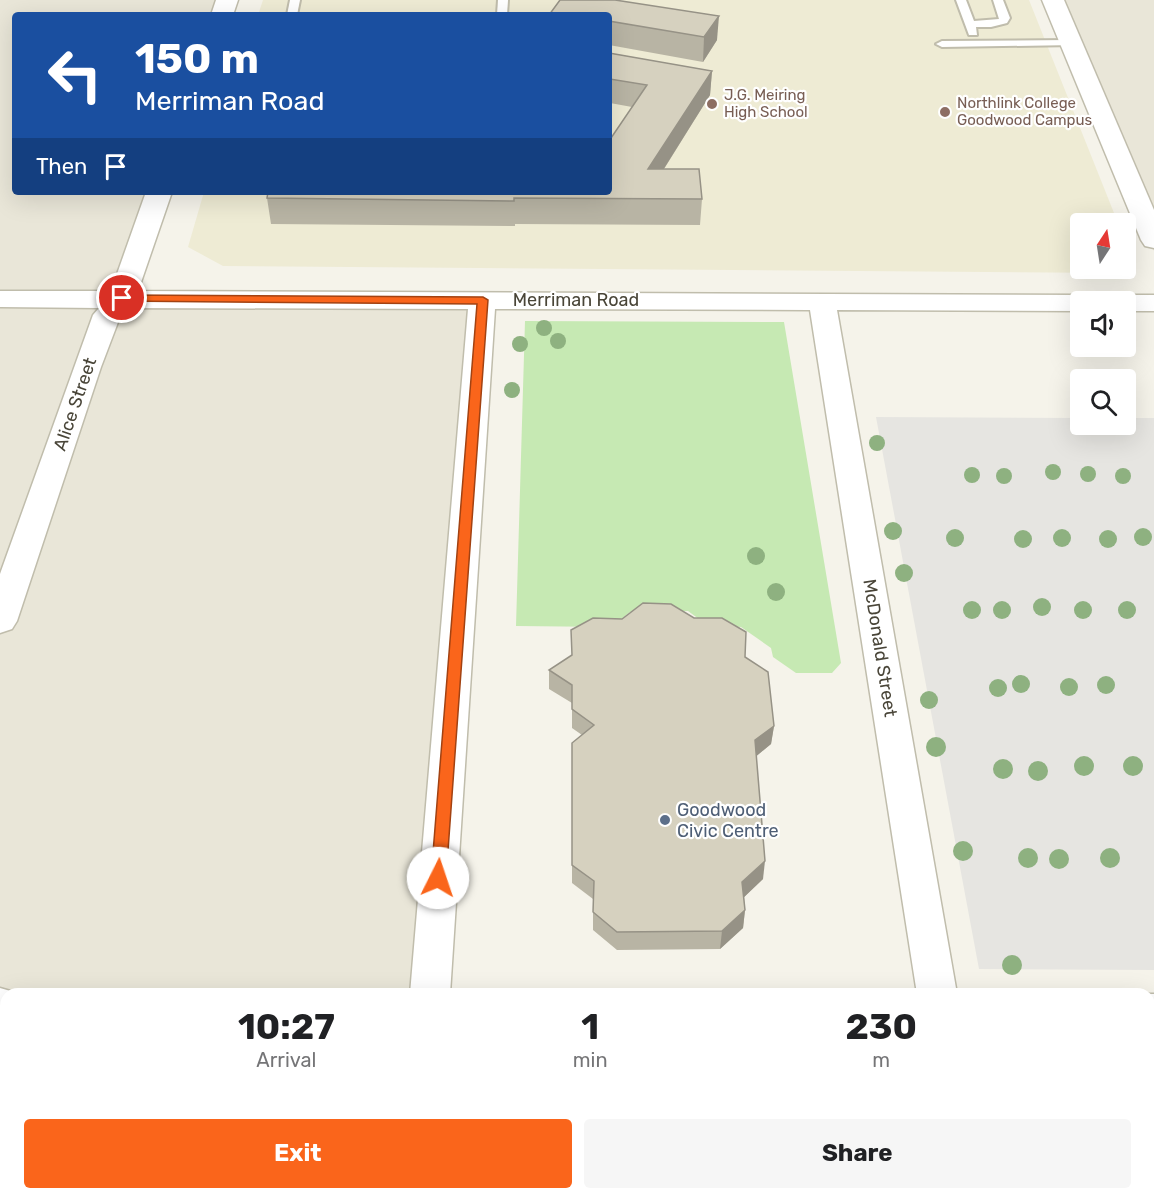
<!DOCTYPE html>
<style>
body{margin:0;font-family:Rubik,sans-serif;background:#f6f6f6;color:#202124;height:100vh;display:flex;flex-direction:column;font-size:22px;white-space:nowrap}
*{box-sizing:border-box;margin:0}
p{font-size:20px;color:#757577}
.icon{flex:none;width:33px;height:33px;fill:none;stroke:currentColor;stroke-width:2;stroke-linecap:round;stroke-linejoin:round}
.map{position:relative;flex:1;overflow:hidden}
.details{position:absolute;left:0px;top:988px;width:1155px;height:212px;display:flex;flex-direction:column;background:#fff;border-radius:18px 18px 0 0;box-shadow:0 6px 24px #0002}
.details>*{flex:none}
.top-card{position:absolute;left:12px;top:12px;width:600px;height:183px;border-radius:6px;box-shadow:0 6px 24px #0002;background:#1a4fa0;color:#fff;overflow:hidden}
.needle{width:39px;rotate:12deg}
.fabs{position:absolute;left:1070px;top:213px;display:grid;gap:12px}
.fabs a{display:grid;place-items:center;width:66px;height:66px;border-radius:6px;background:#fff;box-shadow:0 6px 24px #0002;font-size:30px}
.pin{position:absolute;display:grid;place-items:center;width:51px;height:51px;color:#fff;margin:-26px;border:3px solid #fff;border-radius:50%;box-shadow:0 2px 6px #0007}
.me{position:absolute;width:66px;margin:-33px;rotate:4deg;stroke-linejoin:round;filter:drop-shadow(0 0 4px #0008)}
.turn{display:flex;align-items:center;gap:21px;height:126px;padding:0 24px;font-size:27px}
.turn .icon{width:78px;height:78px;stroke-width:2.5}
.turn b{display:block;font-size:42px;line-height:51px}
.then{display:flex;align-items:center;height:57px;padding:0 24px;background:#0003;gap:12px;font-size:22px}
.eta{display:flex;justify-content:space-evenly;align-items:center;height:102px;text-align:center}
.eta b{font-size:36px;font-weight:700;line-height:42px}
.cta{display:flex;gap:12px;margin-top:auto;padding:12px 24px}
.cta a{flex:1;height:69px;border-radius:6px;background:#fa651b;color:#fff;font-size:24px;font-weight:700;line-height:69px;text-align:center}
.cta a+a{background:#f6f6f6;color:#202124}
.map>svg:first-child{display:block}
.residential{fill:#e9e6d8}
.education{fill:#eeebd4}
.green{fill:#c6e9b3}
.parking{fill:#e6e5e1}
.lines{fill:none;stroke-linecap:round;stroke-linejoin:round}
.service-casing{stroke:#c0bdac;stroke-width:4}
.minor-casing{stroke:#c0bdac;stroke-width:3}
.service{fill:#fff;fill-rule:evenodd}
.minor{fill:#fff;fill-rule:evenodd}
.tree{fill:#8eb180}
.wall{fill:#b8b4a4}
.shaded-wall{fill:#969286}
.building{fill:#d6d1bf;stroke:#969286;stroke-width:1.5}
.route{fill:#fa651b;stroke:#a24212;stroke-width:1.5}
.education-dot{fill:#8d6e63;stroke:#fff;stroke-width:2}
.service-dot{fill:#5c6f8a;stroke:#fff;stroke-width:2}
.labels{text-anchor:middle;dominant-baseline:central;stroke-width:4.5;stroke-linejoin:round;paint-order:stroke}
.far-education-label{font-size:15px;fill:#785e54;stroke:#fff;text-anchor:start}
.street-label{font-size:18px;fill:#494538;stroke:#fff}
.service-label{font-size:18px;fill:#4e5e75;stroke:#fff;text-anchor:start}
</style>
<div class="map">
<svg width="1154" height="1199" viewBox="0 0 1154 1199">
<rect width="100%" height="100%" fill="#f5f3ea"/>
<g class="residential">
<path d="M0 0H227L222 15H15V192H162L127 296 483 298 424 994H6V1194H407L406 1199H0Z"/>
<path d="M1050 0H1154V251Z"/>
</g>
<path class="education" d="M263 0H1029L1118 223 1080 224V268H1125V242L1132 260 1122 273 223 266 188 247 204 192H609V15H258Z"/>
<path class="green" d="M525 321 784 322 841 663 832 673H796L773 657 771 648 741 627 707 625 688 611 630 612 611 627 516 626Z"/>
<g class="parking">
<path d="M876 417 1080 418V424H1125V418H1154V970L979 969Z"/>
<rect x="1149" y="1040" width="5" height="106"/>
</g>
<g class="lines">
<g class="service-casing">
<g id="service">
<path d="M290 0H300L297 15H287Z"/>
<path d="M498 0H508L507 15H497Z"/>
<path d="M956 0H966L974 21 999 19 993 0H1003L1010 18 1007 23 991 27H976L977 35H969Z"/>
<path d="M1071 40 1077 43 1075 45 942 47 936 44 942 41Z"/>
</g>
</g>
<g class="minor-casing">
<g id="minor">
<path d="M216 0H238L233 15H211Z"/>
<path d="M1042 0H1064L1154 210V248L1145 246 1141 240Z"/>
<path d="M146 192H172L138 291 1080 295 1090 297 1093 302H1080V311L837 310 957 994H917L810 310 495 309 450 994H410L468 309 128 308 120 317 101 367 17 621 12 629 0 633V574L93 315 99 308 0 307V291H111Z"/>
<path d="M1125 295H1154V311H1125V302H1112L1115 297Z"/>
<path d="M0 988 21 994H6V1024H0Z"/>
<path d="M1148 994H1154V1030H1149Z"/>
<rect x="392" y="1194" width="44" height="5"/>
<path d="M950 1194H994L995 1199H951Z"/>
</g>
</g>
<use href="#service" class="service"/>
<use href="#minor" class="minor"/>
</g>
<g class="tree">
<circle cx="544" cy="328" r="8"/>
<circle cx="558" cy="341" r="8"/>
<circle cx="520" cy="344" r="8"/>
<circle cx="512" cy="390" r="8"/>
<circle cx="877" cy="443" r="8"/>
<circle cx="1053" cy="472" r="8"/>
<circle cx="1088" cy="474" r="8"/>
<circle cx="972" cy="475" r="8"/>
<circle cx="1004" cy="476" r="8"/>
<circle cx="1123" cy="476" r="8"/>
<circle cx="893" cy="531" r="9"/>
<circle cx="1143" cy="537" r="9"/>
<circle cx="955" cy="538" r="9"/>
<circle cx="1062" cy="538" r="9"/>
<circle cx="1023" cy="539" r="9"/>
<circle cx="1108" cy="539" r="9"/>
<circle cx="756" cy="556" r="9"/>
<circle cx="904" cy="573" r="9"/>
<circle cx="776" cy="592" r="9"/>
<circle cx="1042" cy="607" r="9"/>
<circle cx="972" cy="610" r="9"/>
<circle cx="1002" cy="610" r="9"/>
<circle cx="1083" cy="610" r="9"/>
<circle cx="1127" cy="610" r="9"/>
<circle cx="1021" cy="684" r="9"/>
<circle cx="1106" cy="685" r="9"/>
<circle cx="1069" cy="687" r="9"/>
<circle cx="998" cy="688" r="9"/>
<circle cx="929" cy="700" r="9"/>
<circle cx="936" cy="747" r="10"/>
<circle cx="1084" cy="766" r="10"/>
<circle cx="1133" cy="766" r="10"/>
<circle cx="1003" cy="769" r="10"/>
<circle cx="1038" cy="771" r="10"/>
<circle cx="963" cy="851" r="10"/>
<circle cx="1028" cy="858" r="10"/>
<circle cx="1110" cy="858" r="10"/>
<circle cx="1059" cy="859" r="10"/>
<circle cx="1012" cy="965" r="10"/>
</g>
<g class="wall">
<path d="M560 0 717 40 703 62 609 45V15H549Z"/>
<path d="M609 53 712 71 710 95 664 169 702 199 700 225 515 224V226L271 224 267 198 609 192 632 107 610 103 609 105Z"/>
<path d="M745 657 774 726 771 744 756 756 763 879 744 897 745 910 743 928 720 949 617 950 593 930V899L572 883V743L582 735 572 728V703L549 689V670Z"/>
<path d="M1079 1194H1149L1154 1199H1080Z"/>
</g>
<g class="shaded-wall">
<path d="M719 16 717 40 703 62 704 37Z"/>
<path d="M712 71 710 95 648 194V169Z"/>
<path d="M610 79V103L609 105V80Z"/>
<path d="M774 726 771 744 753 759 755 740Z"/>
<path d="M765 861 763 879 740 901 742 882Z"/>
<path d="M745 910 743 928 720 949 722 931Z"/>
</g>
<g class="building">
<path d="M560 0H615L719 16 704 37 609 21V15H572L563 14 562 15H549Z"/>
<path d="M609 53 712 71 648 169H699L702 199 514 198V201L267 198 268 192H609V141L647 85 610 79 609 80Z"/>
<path d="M643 603 671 604 694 618H722L746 632 745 657 768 672 774 726 755 740 765 861 742 882 745 910 722 931 617 932 593 912 594 881 572 865V743L594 725 572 709V685L549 670 572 655 571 630 593 618 622 619Z"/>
<path d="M1149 1165 1151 1174H1154V1199H1085L1084 1194H1149Z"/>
</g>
<path class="route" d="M122 295 483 297 488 300 446 878 444 883 438 885 433 883 431 878 477 304 118 301 116 298Z"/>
<g class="education-dot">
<circle cx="712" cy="104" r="6"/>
<circle cx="945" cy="112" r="6"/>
</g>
<circle class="service-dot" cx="665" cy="820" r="6"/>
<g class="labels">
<g class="far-education-label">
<text x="724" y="95">J.G. Meiring<tspan x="724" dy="17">High School</tspan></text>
<text x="957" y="103">Northlink College<tspan x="957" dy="17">Goodwood Campus</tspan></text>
</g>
<g class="street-label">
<text x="576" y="300">Merriman Road</text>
<text transform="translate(75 404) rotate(-71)">Alice Street</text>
<text transform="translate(880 648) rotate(81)">McDonald Street</text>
</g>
<g class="service-label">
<text x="677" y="810">Goodwood<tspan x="677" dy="21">Civic Centre</tspan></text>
</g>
</g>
</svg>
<div class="fabs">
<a><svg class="needle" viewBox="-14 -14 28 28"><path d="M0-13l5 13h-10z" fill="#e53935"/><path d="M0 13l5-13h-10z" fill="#757577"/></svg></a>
<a><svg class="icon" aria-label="sound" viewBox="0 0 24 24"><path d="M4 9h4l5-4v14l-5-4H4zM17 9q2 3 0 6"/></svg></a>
<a><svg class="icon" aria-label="search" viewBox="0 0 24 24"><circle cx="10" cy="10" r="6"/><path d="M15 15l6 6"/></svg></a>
</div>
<div class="pin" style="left:122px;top:298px;background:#d93025"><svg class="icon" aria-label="arrive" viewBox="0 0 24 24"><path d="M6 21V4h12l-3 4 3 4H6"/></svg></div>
<svg class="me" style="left:438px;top:878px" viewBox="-20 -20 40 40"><circle r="19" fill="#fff"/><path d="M0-13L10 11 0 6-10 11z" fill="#fa651b"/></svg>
<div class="top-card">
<div class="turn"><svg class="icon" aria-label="left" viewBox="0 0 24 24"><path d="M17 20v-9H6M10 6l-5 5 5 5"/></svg><div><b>150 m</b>Merriman Road</div></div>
<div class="then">Then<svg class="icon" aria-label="arrive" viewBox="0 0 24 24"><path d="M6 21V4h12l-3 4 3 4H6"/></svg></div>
</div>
<section class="details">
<div class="eta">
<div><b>10:27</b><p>Arrival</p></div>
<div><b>1</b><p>min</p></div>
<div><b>230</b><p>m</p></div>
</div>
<div class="cta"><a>Exit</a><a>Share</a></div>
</section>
</div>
